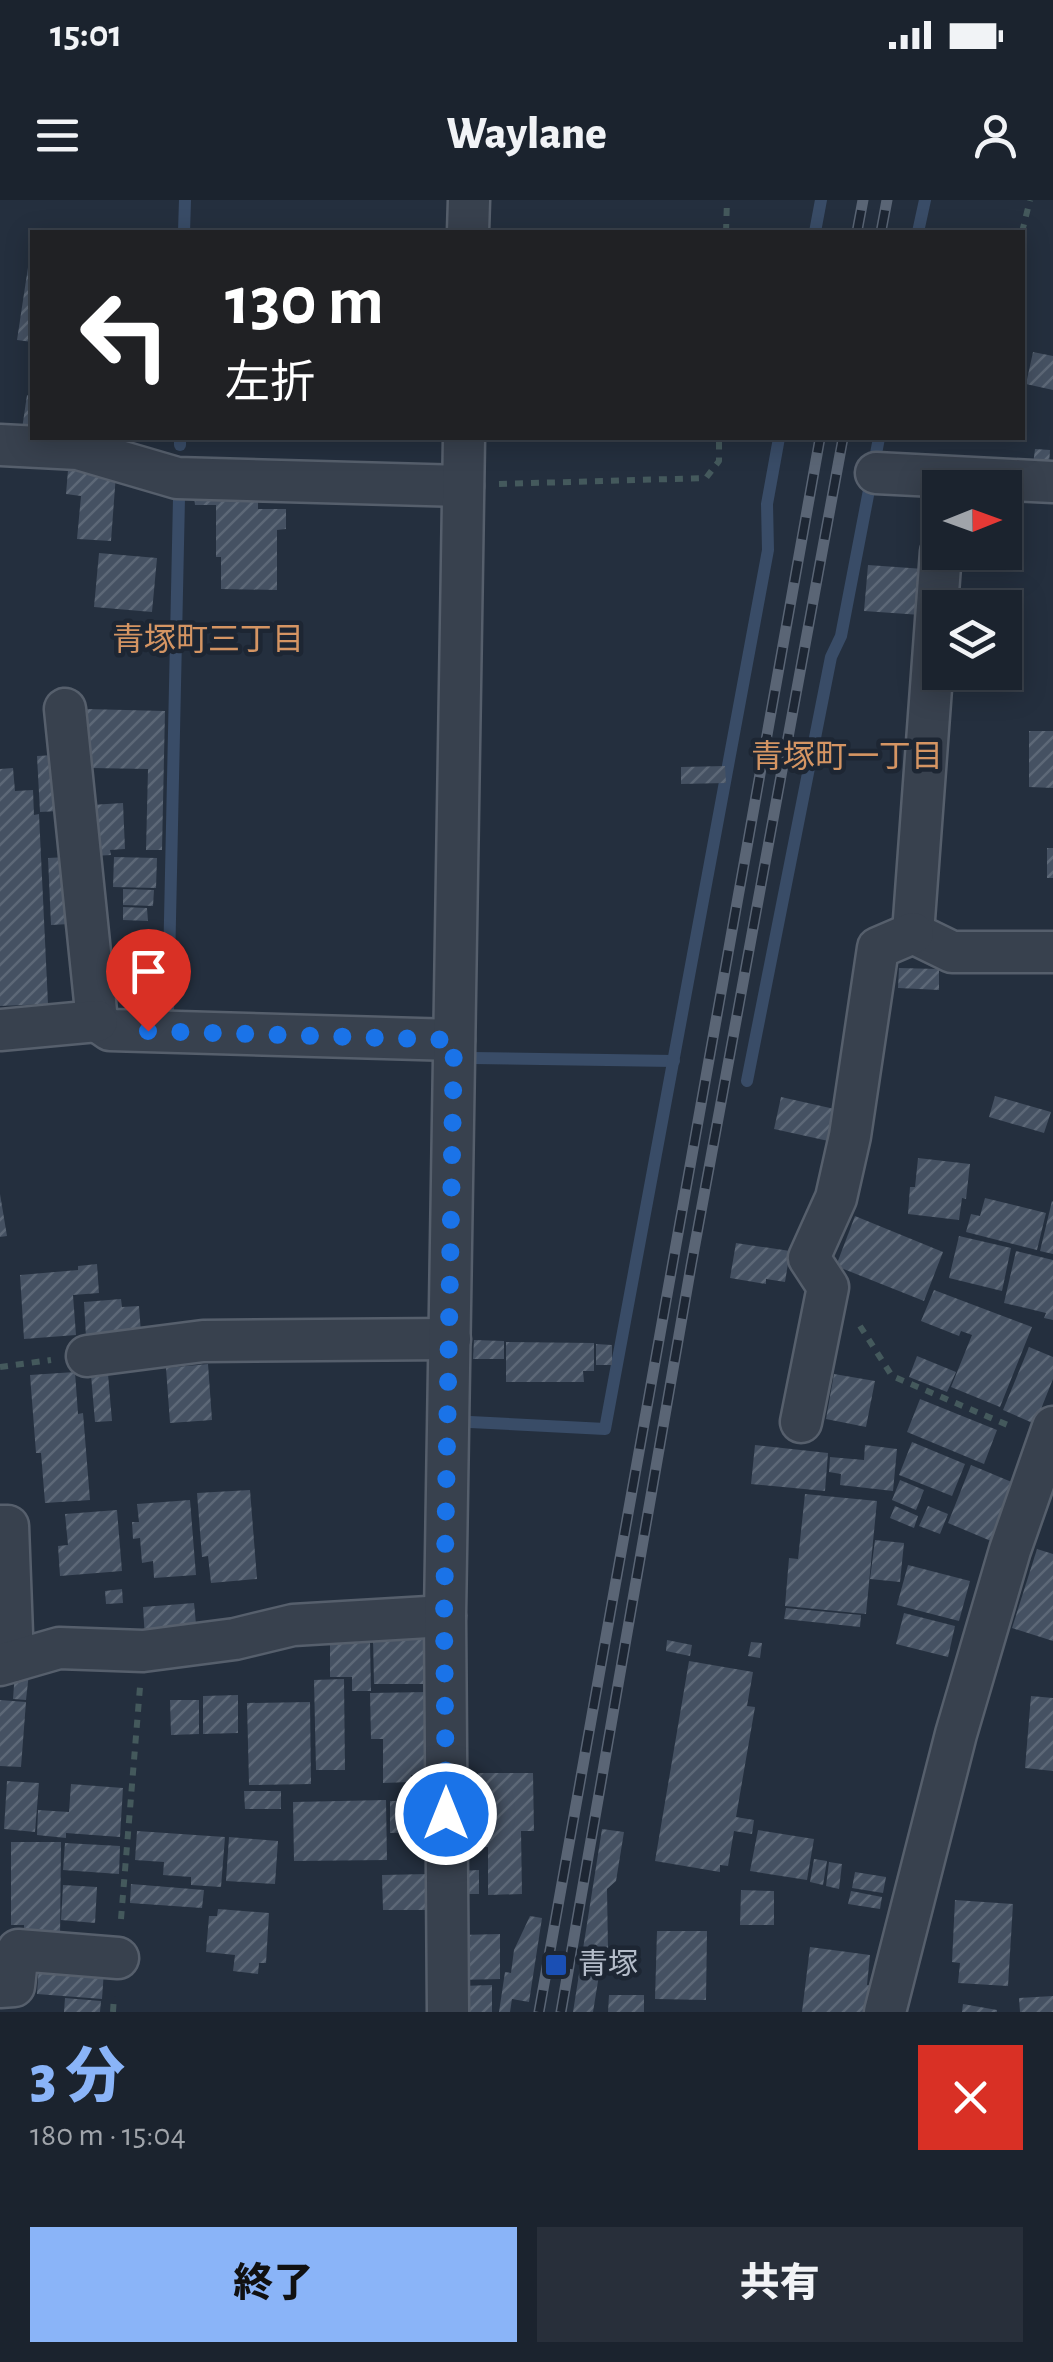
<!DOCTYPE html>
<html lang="ja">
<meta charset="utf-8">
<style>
body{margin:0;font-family:"Alegreya Sans","Noto Sans JP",sans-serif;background:#282f3a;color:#f1f3f6;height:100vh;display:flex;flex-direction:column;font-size:38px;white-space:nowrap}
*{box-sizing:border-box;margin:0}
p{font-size:32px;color:#a0a4aa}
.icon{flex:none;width:55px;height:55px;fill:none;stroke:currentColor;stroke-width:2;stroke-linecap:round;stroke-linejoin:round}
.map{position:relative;height:1812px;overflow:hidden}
.sheet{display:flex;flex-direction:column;background:#1b232e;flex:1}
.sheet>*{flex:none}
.banner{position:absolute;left:30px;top:30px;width:995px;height:210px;border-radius:0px;box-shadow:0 5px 25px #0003,0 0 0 2px #39404a;background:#202124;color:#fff;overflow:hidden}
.needle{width:65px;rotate:89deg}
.buttons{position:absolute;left:922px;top:270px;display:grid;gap:20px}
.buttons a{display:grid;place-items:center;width:100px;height:100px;border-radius:0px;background:#1b232e;box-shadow:0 5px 25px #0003,0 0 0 2px #39404a;font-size:50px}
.pin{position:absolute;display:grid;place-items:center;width:85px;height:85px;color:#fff;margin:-102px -42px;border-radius:50% 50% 50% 0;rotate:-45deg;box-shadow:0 0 10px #0007}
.pin .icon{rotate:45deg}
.me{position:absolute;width:110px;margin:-55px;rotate:0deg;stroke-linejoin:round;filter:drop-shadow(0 0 8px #0008)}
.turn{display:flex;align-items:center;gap:35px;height:210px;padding:0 30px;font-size:45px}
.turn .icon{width:130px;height:130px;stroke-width:2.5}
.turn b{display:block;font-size:70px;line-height:85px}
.round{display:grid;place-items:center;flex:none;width:105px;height:105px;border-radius:0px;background:#282f3a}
.summary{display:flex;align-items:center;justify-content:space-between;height:170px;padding:0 30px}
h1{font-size:60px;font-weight:800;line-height:75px;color:#8ab4f8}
.cta{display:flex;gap:20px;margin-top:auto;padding:20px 30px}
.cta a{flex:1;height:115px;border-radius:0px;background:#8ab4f8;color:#111;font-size:40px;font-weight:800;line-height:115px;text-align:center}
.cta a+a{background:#282f3a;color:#f1f3f6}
.status{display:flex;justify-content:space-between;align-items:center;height:70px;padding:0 50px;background:#1b232e;direction:ltr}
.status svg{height:28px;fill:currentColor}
header{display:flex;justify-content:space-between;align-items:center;height:130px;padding:0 30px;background:#1b232e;font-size:45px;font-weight:800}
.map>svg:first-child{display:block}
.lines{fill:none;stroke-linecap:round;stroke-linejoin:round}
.stream{stroke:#394c67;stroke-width:12}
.building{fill:url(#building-hatch)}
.street-casing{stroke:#565f6c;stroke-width:45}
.path{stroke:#44595c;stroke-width:6;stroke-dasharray:8 8;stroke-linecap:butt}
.street{stroke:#38414e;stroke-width:40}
.rail-casing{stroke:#5a6575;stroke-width:11}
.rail{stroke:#1d2633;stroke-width:8;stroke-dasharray:22;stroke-linecap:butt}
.route{stroke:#1a73e8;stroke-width:18;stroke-dasharray:0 32.4}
.transit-dot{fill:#1a4fb4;stroke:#1d2633;stroke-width:4}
.labels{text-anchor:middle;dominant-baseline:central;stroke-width:9;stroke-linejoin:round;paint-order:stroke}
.poi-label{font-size:30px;fill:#b4bcc9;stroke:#1d2633;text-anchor:start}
.neighbourhood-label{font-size:32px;fill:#d59563;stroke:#1d2633}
</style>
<div class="status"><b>15:01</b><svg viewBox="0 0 49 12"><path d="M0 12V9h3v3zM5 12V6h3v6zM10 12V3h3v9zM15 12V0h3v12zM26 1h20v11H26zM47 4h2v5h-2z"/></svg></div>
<header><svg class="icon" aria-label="menu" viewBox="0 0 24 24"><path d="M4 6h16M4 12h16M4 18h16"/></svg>Waylane<svg class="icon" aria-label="person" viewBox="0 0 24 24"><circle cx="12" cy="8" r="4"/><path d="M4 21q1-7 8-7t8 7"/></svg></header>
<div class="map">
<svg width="1053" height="1812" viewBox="0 0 1053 1812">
<defs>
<pattern id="building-hatch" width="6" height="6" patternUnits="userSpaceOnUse" patternTransform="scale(2.5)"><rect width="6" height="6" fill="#455162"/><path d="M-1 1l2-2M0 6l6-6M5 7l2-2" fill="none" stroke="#5d6877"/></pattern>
</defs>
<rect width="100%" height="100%" fill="#242f3e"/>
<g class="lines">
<g class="stream">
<path d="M184 32 185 0"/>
<path d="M815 32 821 0"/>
<path d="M918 32 925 0"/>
<path d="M180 245V238"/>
<path d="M168 813 179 298"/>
<path d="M472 858 674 861"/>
<path d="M747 881 831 457 841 436 879 238"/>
<path d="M470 1222 605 1229 768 350 767 304 779 238"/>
</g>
</g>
<g class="building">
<path d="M30 54H32V142L17 140Z"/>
<path d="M1033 152 1053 156V190L1026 184Z"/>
<path d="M27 195 32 196V231L22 229Z"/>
<path d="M1035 249 1050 250 1049 266 1033 265Z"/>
<path d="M68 270 116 274 111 341 77 339 81 296 66 294Z"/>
<path d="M194 296 258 297V309H286V329L277 330V390L221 389V357H216V305H195Z"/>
<path d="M99 353 157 358 152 412 94 407Z"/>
<path d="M868 365 924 369 921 415 864 411Z"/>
<path d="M86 509 165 511 162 650H146L148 569 91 568 92 551H84Z"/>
<path d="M1029 531H1053V588L1029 587Z"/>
<path d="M56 555 59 611 40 612 37 556Z"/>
<path d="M725 566 726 583 681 584V567Z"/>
<path d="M13 568 15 591 33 590 34 615 39 614 48 804 0 806V569Z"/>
<path d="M123 603 125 649 110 650 111 655 94 656 91 605Z"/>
<rect x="1047" y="648" width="6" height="30"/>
<path d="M67 657 70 724 51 725 48 658Z"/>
<path d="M114 657 157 658 156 688 113 687Z"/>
<path d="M123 689 154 690 153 706 123 705Z"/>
<path d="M123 707 147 708 148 721 123 720Z"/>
<path d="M899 768 939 769V790L898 788Z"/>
<path d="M995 896 1051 912 1044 933 989 917Z"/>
<path d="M781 897 839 910 833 942 774 929Z"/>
<path d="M918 958 970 964 966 999 962 998 959 1020 908 1014 910 987H915Z"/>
<path d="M0 994 7 1036 0 1037Z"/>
<path d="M985 998 1046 1013 1037 1050 966 1032 971 1014 980 1016Z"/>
<path d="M1052 1001 1053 1002V1054L1040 1051Z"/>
<path d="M855 1016 943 1052 924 1101 836 1066Z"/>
<path d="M959 1036 1011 1048 1002 1091 949 1078Z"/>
<path d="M736 1043 790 1051 785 1082 766 1079V1084L730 1078Z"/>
<path d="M1016 1051 1053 1060V1120L1044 1118 1046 1113 1004 1103Z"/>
<path d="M97 1064 99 1093 73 1095 76 1135 24 1139 20 1075 78 1070V1066Z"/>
<path d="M934 1090 1032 1127 1000 1207 951 1187 972 1135 961 1131 959 1136 921 1121Z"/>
<path d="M121 1099 122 1107 139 1106 141 1133 86 1137 84 1102Z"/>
<path d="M474 1140 504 1141V1159H473Z"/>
<path d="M506 1142 594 1143V1171H583L584 1182H506Z"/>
<path d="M596 1144 612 1145V1165H596Z"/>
<path d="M1029 1147 1053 1157V1179L1035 1224 1003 1210Z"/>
<path d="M917 1156 956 1172 947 1192 909 1177Z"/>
<path d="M208 1164 212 1220 170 1223 166 1168Z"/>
<path d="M75 1172 78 1214 83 1213 90 1300 45 1303 41 1253H36L30 1175Z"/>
<path d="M108 1174 112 1221 95 1222 91 1175Z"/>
<path d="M834 1174 875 1181 866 1227 826 1219Z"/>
<path d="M920 1199 997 1230 984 1264 907 1232Z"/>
<path d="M912 1242 965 1264 952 1296 899 1275Z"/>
<path d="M755 1245 828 1253 825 1291 751 1284Z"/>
<path d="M865 1245 897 1249 893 1291 840 1285 841 1274 829 1272 830 1257 864 1260Z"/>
<path d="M971 1265 1014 1283 991 1341 948 1323Z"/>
<path d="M900 1280 924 1290 916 1310 892 1300Z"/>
<path d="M250 1290 257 1379 211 1383 208 1356 202 1357 197 1293Z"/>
<path d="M805 1294 877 1301 866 1414 785 1406 789 1358 798 1359Z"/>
<path d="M190 1300 196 1375 154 1378 153 1361 142 1363 140 1338 133 1339 132 1322H139L137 1304Z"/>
<path d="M895 1306 918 1316 914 1328 890 1318Z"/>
<path d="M928 1306 948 1314 940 1334 919 1326Z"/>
<path d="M117 1310 122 1371 60 1376 58 1346 68 1345 65 1314Z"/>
<path d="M875 1340 904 1343 900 1382 870 1379Z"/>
<path d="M1037 1349 1053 1354V1441L1012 1428Z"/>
<path d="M908 1365 970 1381 959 1421 897 1405Z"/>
<path d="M122 1389 123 1403 106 1404 105 1391Z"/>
<path d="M194 1403 197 1435 145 1439 143 1407Z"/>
<path d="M786 1408 861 1415 860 1427 784 1419Z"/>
<path d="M904 1413 955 1426 948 1457 896 1444Z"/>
<path d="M430 1437V1461H424V1484H374L373 1438Z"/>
<path d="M667 1440 692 1445 690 1456 666 1451Z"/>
<path d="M330 1442H370L371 1491H352V1477H330Z"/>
<path d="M751 1442 762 1443 760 1458 748 1456Z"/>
<path d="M689 1461 753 1472 747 1506 755 1507 736 1617 754 1620 752 1634 734 1631 728 1666 720 1665V1672L655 1661Z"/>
<path d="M15 1472 29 1473 26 1500 13 1499Z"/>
<path d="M344 1479 345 1570H316L314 1480Z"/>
<path d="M428 1492 430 1575H411V1582L383 1583V1539H371L370 1493Z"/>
<path d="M238 1495V1533L203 1534V1496Z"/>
<path d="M1031 1496 1053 1498V1571L1025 1568Z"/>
<path d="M0 1500 26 1502 21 1567 0 1566Z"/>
<path d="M170 1500H199V1534L171 1535Z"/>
<path d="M310 1502 311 1584 249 1585 247 1503Z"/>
<path d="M478 1573H533L534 1631H521L522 1694 488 1695V1647H479Z"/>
<path d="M7 1581 39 1583 35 1632 4 1629Z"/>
<path d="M71 1584 123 1588 120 1637 66 1633V1638L37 1635 38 1610 69 1612Z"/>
<path d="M244 1591H281V1609H245Z"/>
<path d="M386 1600 387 1660 294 1661 293 1602Z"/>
<path d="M430 1600V1632L390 1633V1601Z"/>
<path d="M602 1629 624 1632 616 1681 607 1689 608 1750 605 1770 600 1769 593 1812H573Z"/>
<path d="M758 1630 814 1639 807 1680 750 1671Z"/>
<path d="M137 1631 225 1637 221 1687 191 1685V1677L163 1675 164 1662 135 1660Z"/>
<path d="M229 1637 278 1641 275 1684 226 1681Z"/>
<path d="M11 1642H61L60 1738H24V1725H11Z"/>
<path d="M65 1643 120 1646 119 1674 63 1670Z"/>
<path d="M814 1659 827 1661 823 1685 810 1682Z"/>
<path d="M829 1662 842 1664 839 1689 826 1686Z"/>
<path d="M479 1670V1694H458L457 1671Z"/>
<path d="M855 1672 886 1677 883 1693 852 1688Z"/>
<path d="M428 1674 429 1710H383L382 1675Z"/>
<path d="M131 1684 204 1690 202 1708 130 1703Z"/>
<path d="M63 1685 97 1687 95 1723 61 1720Z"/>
<path d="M741 1690 774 1691V1725H740Z"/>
<path d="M851 1691 882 1697 880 1709 848 1704Z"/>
<path d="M955 1700 1013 1704 1008 1786 958 1783 960 1763 952 1762Z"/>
<path d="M218 1709 269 1713 266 1763H259L258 1774 233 1771 235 1755 206 1752 209 1716H217Z"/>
<path d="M530 1716 542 1718 529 1802 512 1799 510 1812H499L505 1772 511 1773 514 1750Z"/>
<path d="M657 1731H707L706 1800 655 1799Z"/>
<path d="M500 1734V1779L460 1780V1735Z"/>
<path d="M810 1747 870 1755 867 1785 876 1786 873 1812H802Z"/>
<path d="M39 1764 104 1770 102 1799 37 1794Z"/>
<path d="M492 1785V1812H470V1802H462L461 1786Z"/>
<path d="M609 1795H644V1812H608Z"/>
<path d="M1053 1796V1812H1020L1019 1798Z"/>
<path d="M65 1798 101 1801 100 1812H64Z"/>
<path d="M963 1804 997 1810V1812H962Z"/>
</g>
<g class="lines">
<g class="street-casing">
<g id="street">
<path d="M468 32 469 0"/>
<path d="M0 245 78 249 177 278 463 286"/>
<path d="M876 273 1053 282"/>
<path d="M941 352 913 733 952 752H1053"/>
<path d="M65 509 97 821 110 830 454 840"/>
<path d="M0 830 97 821"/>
<path d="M87 1156 203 1141 450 1139"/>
<path d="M801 1222 828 1087 809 1058 836 998 850 936 878 748 913 733"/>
<path d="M0 1326H8L13 1461"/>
<path d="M0 1465 59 1448 143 1451 235 1439 293 1425 445 1416"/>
<path d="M0 1787 14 1786 18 1750 118 1758"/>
<path d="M448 1812 445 1416 464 238"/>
<path d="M885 1812 956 1534 1010 1350 1053 1227"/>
</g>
</g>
<g class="path">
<path d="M726 32 727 0"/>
<path d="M1022 32 1030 0"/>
<path d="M499 284 706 278 719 261V238"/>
<path d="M860 1126 892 1176 1010 1226"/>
<path d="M0 1167 51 1160"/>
<path d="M121 1719 140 1487"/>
<path d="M113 1812 114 1796"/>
</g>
<use href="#street" class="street"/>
<g class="rail-casing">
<g id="rail">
<path d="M857 32 863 0"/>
<path d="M881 32 887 0"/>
<path d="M539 1812 820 238"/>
<path d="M561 1812 691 1066 843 238"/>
</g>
</g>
<use href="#rail" class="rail"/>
</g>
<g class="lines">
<path class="route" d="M148 831 454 840 444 1416 446 1614"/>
</g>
<rect class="transit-dot" x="544" y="1753" width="24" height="24" rx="5"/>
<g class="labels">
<g class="poi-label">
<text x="578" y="1765">青塚</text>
</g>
<g class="neighbourhood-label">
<text x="208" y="440">青塚町三丁目</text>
<text x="847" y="557">青塚町一丁目</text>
</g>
</g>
</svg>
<div class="buttons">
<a><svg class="needle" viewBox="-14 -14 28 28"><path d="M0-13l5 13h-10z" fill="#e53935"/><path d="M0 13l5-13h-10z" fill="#a0a4aa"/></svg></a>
<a><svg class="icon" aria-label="layers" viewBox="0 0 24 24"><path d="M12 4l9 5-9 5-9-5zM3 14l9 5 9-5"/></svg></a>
</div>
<div class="pin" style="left:148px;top:831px;background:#d93025"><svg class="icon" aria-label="arrive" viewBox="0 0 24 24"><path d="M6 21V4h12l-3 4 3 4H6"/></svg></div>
<svg class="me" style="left:446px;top:1614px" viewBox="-20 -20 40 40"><circle r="17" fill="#1a73e8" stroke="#fff" stroke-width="3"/><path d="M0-11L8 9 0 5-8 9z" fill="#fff"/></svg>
<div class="banner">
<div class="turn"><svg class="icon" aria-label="left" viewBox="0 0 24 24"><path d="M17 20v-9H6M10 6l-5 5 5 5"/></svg><div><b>130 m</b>左折</div></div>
</div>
</div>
<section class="sheet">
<div class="summary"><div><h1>3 分</h1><p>180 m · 15:04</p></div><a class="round" style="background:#d93025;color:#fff"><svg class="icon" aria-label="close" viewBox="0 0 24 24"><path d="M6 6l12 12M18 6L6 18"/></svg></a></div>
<div class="cta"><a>終了</a><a>共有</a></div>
</section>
